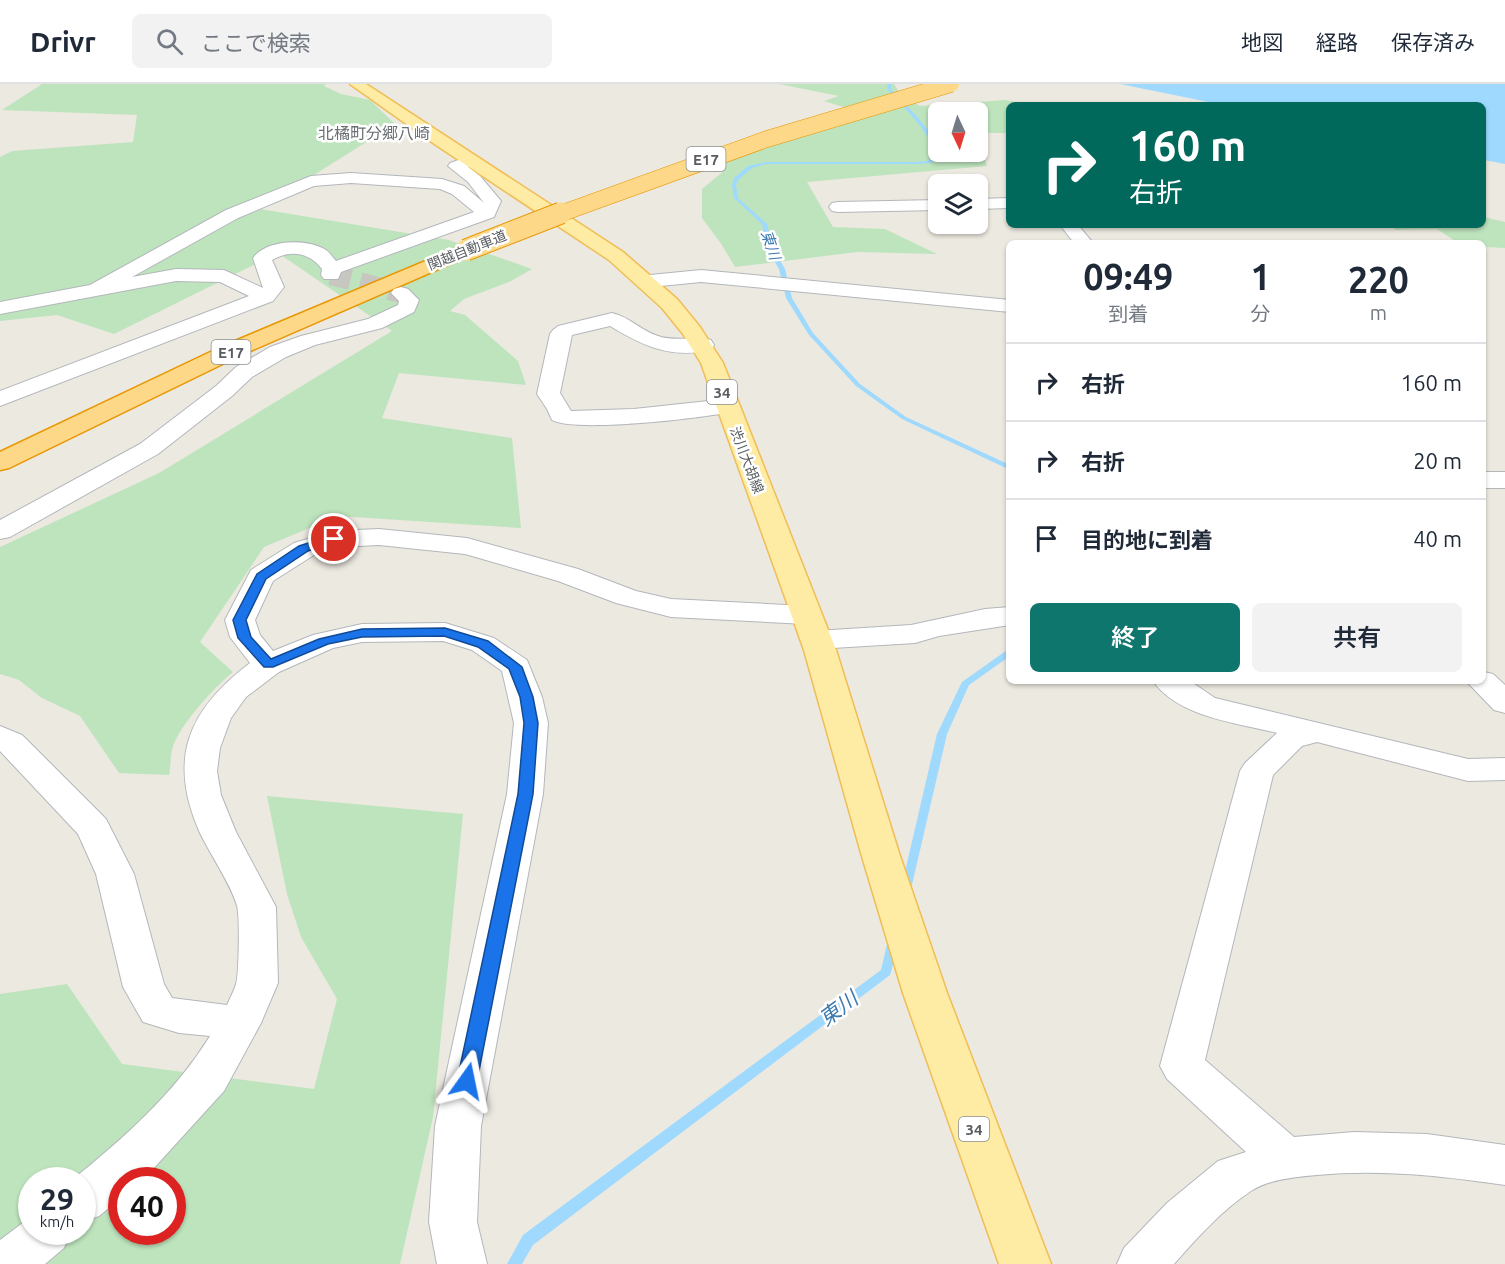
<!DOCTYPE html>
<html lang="ja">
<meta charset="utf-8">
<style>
body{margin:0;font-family:Ubuntu,"Noto Sans JP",sans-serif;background:#f2f2f3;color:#1f2937;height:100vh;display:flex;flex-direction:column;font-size:22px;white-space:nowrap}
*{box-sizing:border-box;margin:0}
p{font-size:20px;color:#747a83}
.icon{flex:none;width:33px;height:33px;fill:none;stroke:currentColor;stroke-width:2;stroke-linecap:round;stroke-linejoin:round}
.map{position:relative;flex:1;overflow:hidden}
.panel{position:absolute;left:1006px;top:156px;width:480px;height:444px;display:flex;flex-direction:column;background:#fff;border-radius:9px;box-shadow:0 2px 4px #0004}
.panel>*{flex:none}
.banner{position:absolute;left:1006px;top:18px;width:480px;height:126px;border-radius:9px;box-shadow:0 2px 4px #0004;background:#00695c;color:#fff;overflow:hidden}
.needle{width:39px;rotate:176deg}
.controls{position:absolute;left:928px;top:18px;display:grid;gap:12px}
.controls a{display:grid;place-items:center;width:60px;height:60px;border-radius:9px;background:#fff;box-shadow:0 2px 4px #0004;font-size:30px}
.speed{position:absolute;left:18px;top:1083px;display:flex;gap:12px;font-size:30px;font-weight:700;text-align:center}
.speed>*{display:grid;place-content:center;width:78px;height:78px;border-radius:50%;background:#fff;box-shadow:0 2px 4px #0004;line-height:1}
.speed small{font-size:15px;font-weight:400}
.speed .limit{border:9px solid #d22;background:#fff;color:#111}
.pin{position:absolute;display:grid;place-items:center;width:51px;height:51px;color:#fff;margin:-26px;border:3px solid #fff;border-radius:50%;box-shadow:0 2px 6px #0007}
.me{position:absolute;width:66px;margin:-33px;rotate:12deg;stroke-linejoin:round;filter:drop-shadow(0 0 4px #0008)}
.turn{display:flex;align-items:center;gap:21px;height:126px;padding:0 24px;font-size:27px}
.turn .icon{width:78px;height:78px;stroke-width:2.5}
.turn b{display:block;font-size:42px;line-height:51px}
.eta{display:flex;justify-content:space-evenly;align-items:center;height:102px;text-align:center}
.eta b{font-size:36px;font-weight:600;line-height:42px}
.action{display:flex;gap:12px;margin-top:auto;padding:12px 24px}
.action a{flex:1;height:69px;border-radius:9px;background:#0f766e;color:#fff;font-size:24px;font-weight:600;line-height:69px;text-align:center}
.action a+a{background:#f2f2f3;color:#1f2937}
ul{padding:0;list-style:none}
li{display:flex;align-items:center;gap:18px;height:78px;padding:0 24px;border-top:2px solid #e0e1e3}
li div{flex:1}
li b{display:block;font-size:22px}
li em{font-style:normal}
header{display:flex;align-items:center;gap:36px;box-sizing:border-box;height:84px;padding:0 30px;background:#fff;border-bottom:2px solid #e0e1e3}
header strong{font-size:28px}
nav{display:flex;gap:33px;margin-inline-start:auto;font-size:21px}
.search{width:420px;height:54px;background:#f2f2f3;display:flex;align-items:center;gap:15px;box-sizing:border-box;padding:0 21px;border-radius:9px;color:#747a83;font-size:22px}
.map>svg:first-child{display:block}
.green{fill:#bee4bd;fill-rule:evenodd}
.water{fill:#9fd9fe}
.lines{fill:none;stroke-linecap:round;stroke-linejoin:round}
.stream{fill:#9fd9fe;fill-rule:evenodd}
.minor-tunnel{stroke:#c7c6c0;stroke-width:20;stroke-dasharray:20 10;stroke-linecap:butt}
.minor-casing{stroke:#b3b7bb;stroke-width:2}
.major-casing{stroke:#f0bd56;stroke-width:3}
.highway-casing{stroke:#ea9602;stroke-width:3}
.minor{fill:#fff;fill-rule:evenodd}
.major{fill:#feeba4;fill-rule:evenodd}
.highway{fill:#fcd888;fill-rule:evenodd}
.highway-bridge-far1-casing{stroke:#ea9602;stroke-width:17;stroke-linecap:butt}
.highway-bridge-casing{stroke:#ea9602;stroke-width:23;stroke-linecap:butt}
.highway-bridge-far1{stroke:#fcd888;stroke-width:16}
.highway-bridge{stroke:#fcd888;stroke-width:21}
.route{fill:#1a73e8;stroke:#114b97;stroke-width:1.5}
.labels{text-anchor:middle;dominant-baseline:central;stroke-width:5;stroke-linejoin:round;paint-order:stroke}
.far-street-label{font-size:14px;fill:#595d61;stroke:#fff}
.shield{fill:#fff;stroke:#8b8e90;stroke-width:1.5}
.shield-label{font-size:15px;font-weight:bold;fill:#595d61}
.far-water-label{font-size:15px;font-style:italic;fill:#3d7aaf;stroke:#fff}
.far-quarter-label{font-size:16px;fill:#6a6f73;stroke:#fff}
.near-water-label{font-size:21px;font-style:italic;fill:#3d7aaf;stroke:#fff}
</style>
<header>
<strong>Drivr</strong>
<div class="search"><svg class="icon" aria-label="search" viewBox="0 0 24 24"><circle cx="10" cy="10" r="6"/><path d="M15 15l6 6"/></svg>ここで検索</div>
<nav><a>地図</a><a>経路</a><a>保存済み</a></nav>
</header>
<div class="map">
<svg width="1505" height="1180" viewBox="0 0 1505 1180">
<rect width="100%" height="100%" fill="#ece9e0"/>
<g class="green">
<path d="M42 0H326L324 2 341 10 370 16 395 40 260 125 449 156 532 185 511 197 464 215 450 227 465 231 518 277 526 301 399 289 382 334 512 354 521 444 338 432 264 463 200 558 233 588C213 605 182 638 173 662 170 671 171 682 169 691L119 689 80 632 42 614 19 596 0 590V463L159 389 392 247 278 169 114 250 57 231 0 237V73L12 67 133 58 137 31 2 26Z"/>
<path d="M779 0H894L901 11 920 22 1005 16 1032 21H1010L1009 49H978V28H939V68H978V56L987 82 807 98 833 143 885 145 937 170 857 168 735 183 722 161 702 134V105L725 86 715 77 859 28 824 17 839 12Z"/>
<path d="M1484 133 1505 138V164L1484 163V159H1458L1437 145 1396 146 1388 141H1484Z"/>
<path d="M267 712 463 730 433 1033 400 1180H0V910L67 900 122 980 314 1005 337 915 301 853 287 810ZM32 1096H82V1148H32ZM122 1096H172V1148H122Z"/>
</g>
<path class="water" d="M1120 0H1505V80L1484 76V21H1223Z"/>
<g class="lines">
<g class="stream">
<path d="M887 0H891V5C907 23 938 50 941 74L930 79 916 80H766L752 84 738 96 736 101 738 114 767 140 772 163 785 185 792 214 813 249 860 300 906 333 1010 381V386L902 335 856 302 809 251 786 214 779 185 766 163 762 140 734 114 732 101 734 94 748 82 766 78H916L927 77 937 72C928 46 906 26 888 6Z"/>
<path d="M1010 564V572L969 601 947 650 911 805 910 808 906 809 902 808 901 805 937 650 962 598Z"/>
<path d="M894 852 898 853 900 856 890 891 533 1161 522 1180H507L523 1151 881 886 888 856 890 853Z"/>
</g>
<path class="minor-tunnel" d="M331 191 401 209"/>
<g class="minor-casing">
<g id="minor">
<path d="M470 72 478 77 468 83 480 92 501 117 494 133 341 188 338 195H324L321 191 322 185C310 169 291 165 272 176L284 203 273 217 0 322V307L249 212 220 198 176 197 0 230V218L90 201 226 126 311 92 351 89 442 95 464 102 484 119 468 98 448 82 450 79ZM351 99 440 105 452 110 474 128 336 177C333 174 330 169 326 166 308 154 266 155 253 174L263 204 224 186 176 185 132 193 238 134 314 102Z"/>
<path d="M1010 114V124L978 125V115Z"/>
<path d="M939 116V126L838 128 832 127 829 123 832 119 838 118Z"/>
<path d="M1060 141H1078L1093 159H1074Z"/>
<path d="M701 186 1010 216V228L701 198 650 203 643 201 640 197 643 193 650 191Z"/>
<path d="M401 203 408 205 419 216 414 228 382 244 315 261 286 273 252 293 232 312 158 370 10 453 0 455V436L140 360 216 302 236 283 270 263 301 252 368 235 398 221 399 217 391 209 394 205Z"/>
<path d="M612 229C630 233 641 247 658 252 675 258 694 252 711 256L714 261 711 266C671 275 643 262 610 242L572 251 560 309 571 327 634 325 727 315 735 317 739 322 735 327C706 334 574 349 552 336L547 325 537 310 550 250 553 246 558 242Z"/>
<rect x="1484" y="388" width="21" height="16"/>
<path d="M379 445 467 454 578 485 636 507 671 515 806 522 816 525 821 531 816 537 806 540 671 533 616 519 558 497 465 470 379 461 337 463 314 471 273 497 255 536 260 551 273 567 313 551 362 540 445 539 494 554 527 576 542 613 548 639 543 710 481 1042 477 1138 487 1180H437L429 1138 435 1042 507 710 514 639 502 587 472 566 443 557 362 558 333 564 279 588 246 613 231 634 220 664 217 687 221 711 236 748 276 823 278 899 261 939 224 1007 153 1085 140 1096H122V1113L99 1132 82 1138V1096H72C123 1055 175 1009 210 952L179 949 143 938 123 903 96 790 78 750 0 667V642L22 651 106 735 134 790 164 900 172 914 227 921C230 914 234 907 236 900 239 891 240 831 237 822 232 802 210 770 200 749 167 675 188 626 250 579L230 553 225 536 251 486 294 459 334 447Z"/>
<path d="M1010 523V541L939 552 915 559 816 565 805 562 801 556 805 550 816 547 911 541 985 525Z"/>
<path d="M1484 588 1493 590 1505 601V629L1494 626 1466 597H1484Z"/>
<path d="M1153 597H1190L1215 614 1468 675 1505 674V696L1468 697 1317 658 1302 662 1273 691 1205 976 1294 1053 1354 1048 1427 1050 1505 1061V1101C1441 1092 1382 1085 1317 1091 1295 1093 1270 1095 1251 1107 1222 1126 1197 1154 1174 1180H1117L1124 1164 1167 1119 1218 1077 1246 1068 1167 995 1160 982 1240 687 1245 679 1277 649C1237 639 1178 633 1153 597Z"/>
<path d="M32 1132V1148H71L64 1164 45 1180H0V1156Z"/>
</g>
</g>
<g class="major-casing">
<path id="major" d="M350 0H366L623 168 677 215 700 243 723 279 836 566 899 769 947 909 1051 1180H999L903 909 861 769 804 566 701 279 683 250 662 224 609 176 436 61Z"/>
</g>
<g class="highway-casing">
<path id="highway" d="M466 160 473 162 476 166 473 170 239 272 9 384 0 386V368L223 262Z"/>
</g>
<use href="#minor" class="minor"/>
<use href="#major" class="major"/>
<use href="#highway" class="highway"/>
<g class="highway-bridge-far1-casing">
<path id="highway-bridge-far1" d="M557 131 767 55 951 0"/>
</g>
<g class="highway-bridge-casing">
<path id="highway-bridge" d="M466 166 561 129"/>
</g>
<use href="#highway-bridge-far1" class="highway-bridge-far1"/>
<use href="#highway-bridge" class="highway-bridge"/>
</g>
<path class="route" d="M334 451 338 452V457L308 467 266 495 246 536 251 553 271 575 319 555 362 545 445 544 488 557 522 583 533 613 538 639 533 710 477 997 474 1003 467 1005 460 1003 457 997 518 710 524 639 520 613 509 585 478 563 444 552 362 553 328 560 273 583H264L238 554 233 536 257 490 299 462Z"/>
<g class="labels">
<g class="far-street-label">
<text transform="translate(467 166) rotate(-22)">関越自動車道</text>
<text transform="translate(747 376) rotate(69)">渋川大胡線</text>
</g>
<g class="shield">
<rect x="686.5" y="63" width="39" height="24" rx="4.5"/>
<rect x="211.5" y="256" width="39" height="24" rx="4.5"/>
<rect x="707" y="296" width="30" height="24" rx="4.5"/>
<rect x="959" y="1033" width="30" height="24" rx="4.5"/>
</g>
<g class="shield-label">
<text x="706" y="75">E17</text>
<text x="231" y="268">E17</text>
<text x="722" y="308">34</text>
<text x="974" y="1045">34</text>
</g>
<g class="far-water-label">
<text transform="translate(771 161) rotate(71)">東川</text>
</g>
<g class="far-quarter-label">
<text x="374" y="49">北橘町分郷八崎</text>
</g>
<g class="near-water-label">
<text transform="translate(838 924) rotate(-37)">東川</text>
</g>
</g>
</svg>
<div class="controls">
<a><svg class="needle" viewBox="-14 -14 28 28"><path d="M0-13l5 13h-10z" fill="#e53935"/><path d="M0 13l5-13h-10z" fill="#747a83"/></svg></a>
<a><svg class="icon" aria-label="layers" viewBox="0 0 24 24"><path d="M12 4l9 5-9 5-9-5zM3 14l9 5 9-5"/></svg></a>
</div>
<div class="speed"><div>29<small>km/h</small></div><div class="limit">40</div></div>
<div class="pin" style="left:334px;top:455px;background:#d93025"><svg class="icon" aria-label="arrive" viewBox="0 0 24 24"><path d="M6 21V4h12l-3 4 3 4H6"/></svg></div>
<svg class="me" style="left:467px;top:997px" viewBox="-20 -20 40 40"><path d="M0-17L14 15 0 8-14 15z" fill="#1a73e8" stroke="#fff" stroke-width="4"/></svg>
<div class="banner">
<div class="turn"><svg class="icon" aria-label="right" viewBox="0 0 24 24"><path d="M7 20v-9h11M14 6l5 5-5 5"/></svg><div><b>160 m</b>右折</div></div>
</div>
<section class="panel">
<div class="eta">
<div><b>09:49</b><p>到着</p></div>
<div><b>1</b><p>分</p></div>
<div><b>220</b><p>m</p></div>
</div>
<ul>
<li><svg class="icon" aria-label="right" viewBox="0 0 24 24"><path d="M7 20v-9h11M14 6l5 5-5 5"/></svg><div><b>右折</b></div><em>160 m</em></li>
<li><svg class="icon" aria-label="right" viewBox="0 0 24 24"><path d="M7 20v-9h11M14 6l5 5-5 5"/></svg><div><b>右折</b></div><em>20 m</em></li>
<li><svg class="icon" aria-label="arrive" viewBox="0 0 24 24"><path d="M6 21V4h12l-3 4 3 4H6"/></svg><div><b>目的地に到着</b></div><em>40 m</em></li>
</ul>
<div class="action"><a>終了</a><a>共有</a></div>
</section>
</div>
